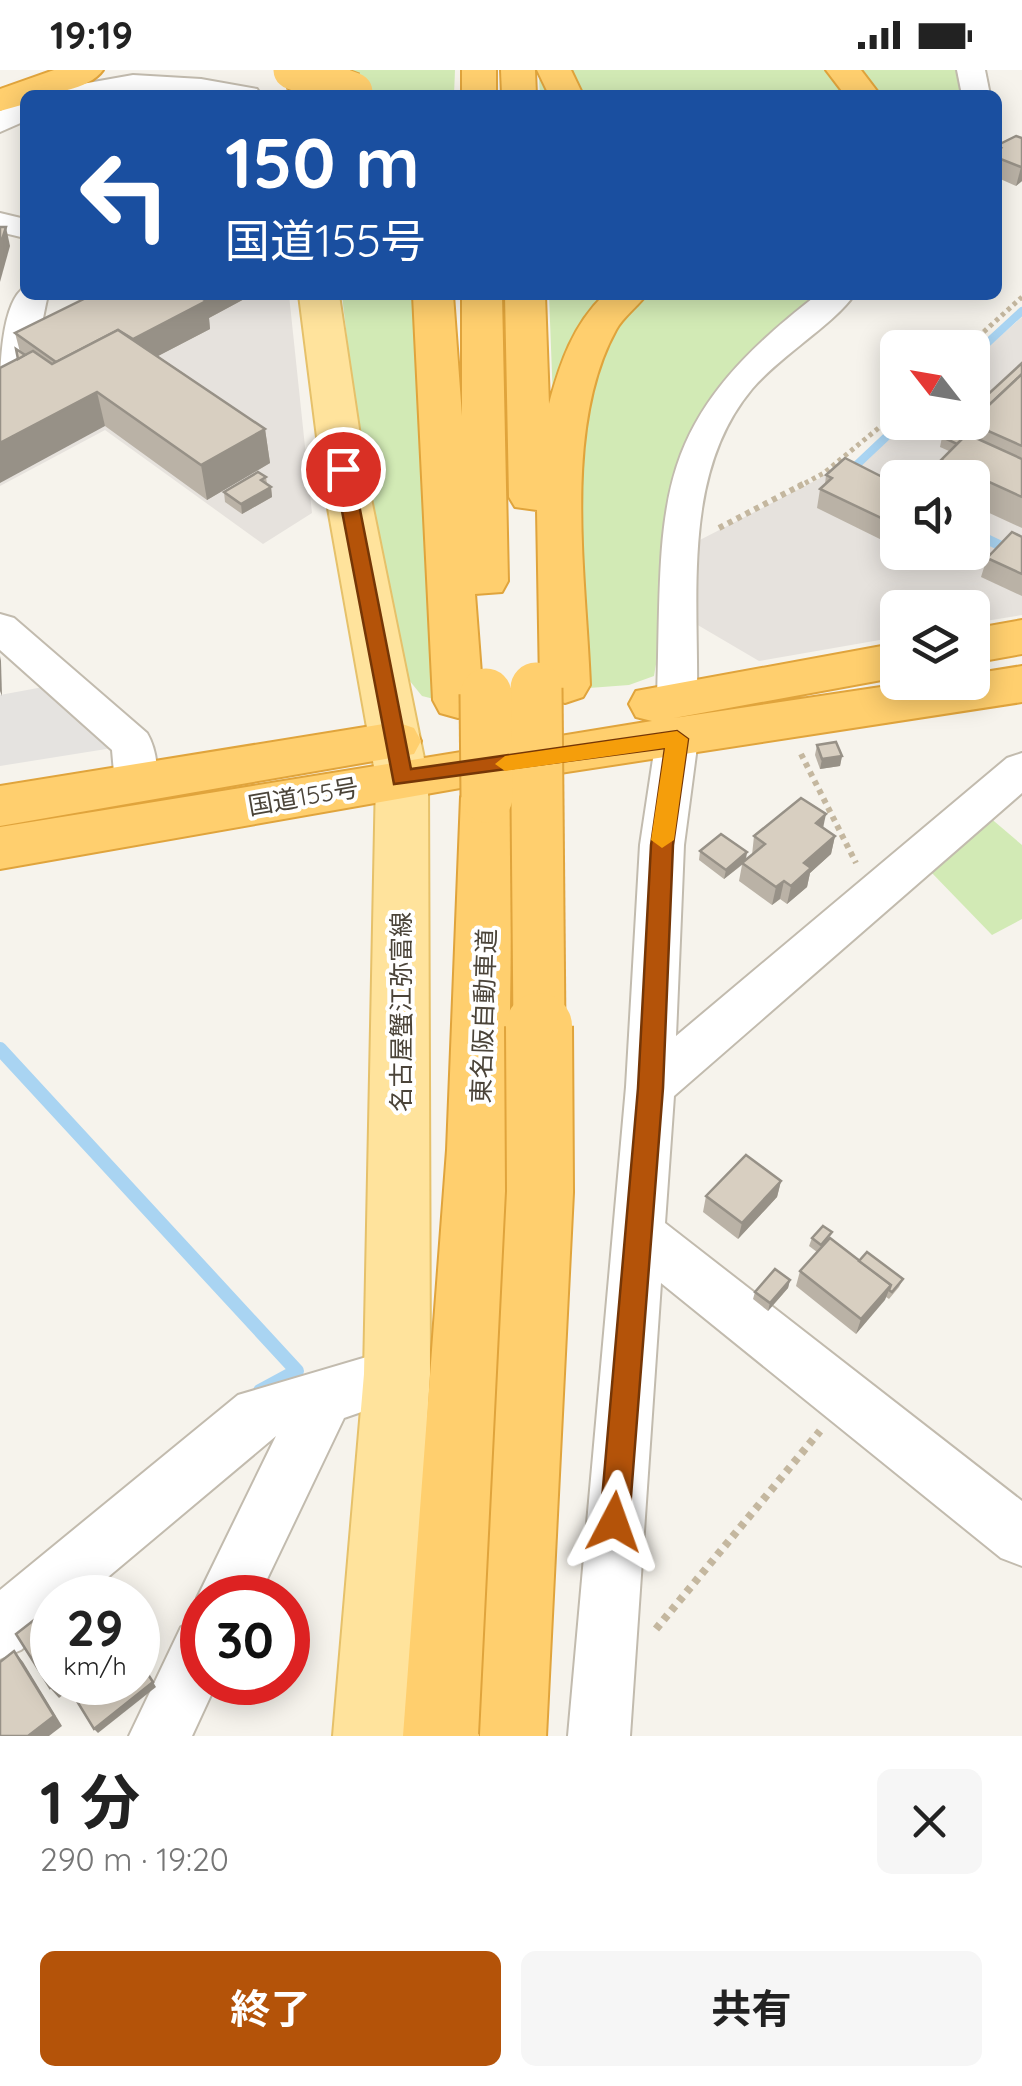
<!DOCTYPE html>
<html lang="ja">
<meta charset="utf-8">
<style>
body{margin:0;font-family:Quicksand,"Noto Sans JP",sans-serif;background:#f6f6f6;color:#222;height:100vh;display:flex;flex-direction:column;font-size:38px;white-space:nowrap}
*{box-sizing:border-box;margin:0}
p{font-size:32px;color:#767676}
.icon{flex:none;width:55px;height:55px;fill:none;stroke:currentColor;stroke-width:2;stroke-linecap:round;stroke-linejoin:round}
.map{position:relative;height:1666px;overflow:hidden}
.sheet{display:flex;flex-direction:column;background:#fff;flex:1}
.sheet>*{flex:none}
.top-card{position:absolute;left:20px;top:20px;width:982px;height:210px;border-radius:15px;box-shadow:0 5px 25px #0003;background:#1a4fa0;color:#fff;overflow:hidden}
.needle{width:65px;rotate:301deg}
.buttons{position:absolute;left:880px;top:260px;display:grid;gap:20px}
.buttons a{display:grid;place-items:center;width:110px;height:110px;border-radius:15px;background:#fff;box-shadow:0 5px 25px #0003;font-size:50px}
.speed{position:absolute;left:30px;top:1505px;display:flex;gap:20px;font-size:50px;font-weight:700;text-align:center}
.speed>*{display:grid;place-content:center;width:130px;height:130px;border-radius:50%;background:#fff;box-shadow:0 5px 25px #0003;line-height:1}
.speed small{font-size:25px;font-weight:400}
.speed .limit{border:15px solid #d22;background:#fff;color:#111}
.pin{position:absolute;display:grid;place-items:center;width:85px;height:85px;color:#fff;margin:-42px;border:5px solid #fff;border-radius:50%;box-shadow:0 2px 10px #0007}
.me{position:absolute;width:110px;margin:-55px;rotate:4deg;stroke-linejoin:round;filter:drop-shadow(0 0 8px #0008)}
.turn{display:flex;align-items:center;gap:35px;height:210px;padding:0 40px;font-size:45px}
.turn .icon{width:130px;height:130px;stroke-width:2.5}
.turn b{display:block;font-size:70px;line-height:85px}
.round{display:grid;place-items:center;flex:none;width:105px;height:105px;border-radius:15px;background:#f6f6f6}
.summary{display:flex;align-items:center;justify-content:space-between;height:170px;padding:0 40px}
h1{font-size:60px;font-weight:700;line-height:75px}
.button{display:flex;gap:20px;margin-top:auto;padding:20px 40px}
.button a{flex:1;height:115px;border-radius:15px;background:#b45309;color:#fff;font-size:40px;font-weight:700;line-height:115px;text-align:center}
.button a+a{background:#f6f6f6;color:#222}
.status{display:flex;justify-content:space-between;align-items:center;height:70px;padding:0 50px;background:#fff;direction:ltr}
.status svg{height:28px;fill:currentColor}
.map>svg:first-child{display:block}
.industrial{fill:#e6e2dd;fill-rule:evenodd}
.green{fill:#d2eab5}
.parking{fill:#e5e3e0}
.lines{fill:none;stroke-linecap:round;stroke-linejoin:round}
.stream-far2{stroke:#a9d4f2;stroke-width:8}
.stream-far1{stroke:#a9d4f2;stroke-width:10}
.stream{stroke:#a9d4f2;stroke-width:14}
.street-casing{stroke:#c2bbae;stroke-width:4}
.primary-casing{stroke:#e6c16a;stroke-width:4}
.highway-casing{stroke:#e0a43c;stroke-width:4}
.path-far2{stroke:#c4b79f;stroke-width:5;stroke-dasharray:4 4;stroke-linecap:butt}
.path-far1{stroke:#c4b79f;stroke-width:6;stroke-dasharray:5 5;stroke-linecap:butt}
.path{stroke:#c4b79f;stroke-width:8;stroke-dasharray:6 6;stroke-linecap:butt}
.street{fill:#fff;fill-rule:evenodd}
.primary{fill:#ffe39c;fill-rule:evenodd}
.highway{fill:#ffcf6e;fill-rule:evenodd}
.highway-bridge-far2-casing{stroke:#e0a43c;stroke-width:41;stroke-linecap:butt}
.highway-bridge-far1-casing{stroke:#e0a43c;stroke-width:55;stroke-linecap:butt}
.highway-bridge-casing{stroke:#e0a43c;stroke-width:70;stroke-linecap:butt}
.highway-bridge-far2{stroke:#ffcf6e;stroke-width:39}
.highway-bridge-far1{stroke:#ffcf6e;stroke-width:51}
.highway-bridge{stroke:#ffcf6e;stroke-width:66}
.wall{fill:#bab2a6}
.shaded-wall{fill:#979187}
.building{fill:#d8cfc1;stroke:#979187;stroke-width:2.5}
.route{fill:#b45309;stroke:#753606;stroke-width:2.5}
.slow{fill:#f59e0b}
.labels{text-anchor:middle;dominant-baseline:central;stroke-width:8;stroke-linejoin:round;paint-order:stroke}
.street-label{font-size:25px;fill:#4b4439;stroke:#fff}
</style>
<div class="status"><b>19:19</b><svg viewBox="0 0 49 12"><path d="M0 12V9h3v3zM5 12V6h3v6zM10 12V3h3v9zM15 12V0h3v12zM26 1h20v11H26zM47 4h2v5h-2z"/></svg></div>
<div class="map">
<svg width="1022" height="1666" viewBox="0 0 1022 1666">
<rect width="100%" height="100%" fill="#f6f3ec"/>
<g class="industrial">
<path d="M146 225H289L312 443 263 474 105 360 0 416V329Z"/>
<path d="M1022 247V545L973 553 972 538H898L897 567 759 591 696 554V472L832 402 847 399 901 353 972 352 973 290ZM898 408H972V482H898Z"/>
</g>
<g class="green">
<path d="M335 0H455L454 25H381Z"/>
<path d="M548 0H956L963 25H540L539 10Z"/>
<path d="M342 225H415L442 631 422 626 409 610 387 526 362 398Z"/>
<path d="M549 225H823L695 356C660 431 670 525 654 606L629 615 589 618 576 453 553 330Z"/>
<path d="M988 746 1022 775V849L992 865 929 800Z"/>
</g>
<path class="parking" d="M54 615 125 676 0 696V625Z"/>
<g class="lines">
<g class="stream-far2">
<path d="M972 287 1022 241"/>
<path d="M849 402 902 352"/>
</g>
<path class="stream-far1" d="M972 462 1022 486"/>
<path class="stream" d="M0 979 297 1301 260 1321"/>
<g class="street-casing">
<g id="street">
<path d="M957 0H985L990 25H962Z"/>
<path d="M133 5 201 9 257 19 261 25H50L54 19Z"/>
<path d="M25 30V51L0 62V41Z"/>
<path d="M0 143 25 149V168L0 162Z"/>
<path d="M25 217V225H48C40 256 35 323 0 331 0 303 0 233 25 217Z"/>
<path d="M817 225H854C834 254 780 286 752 319 681 404 699 527 697 631L691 641 677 646 663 641 657 631C663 432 645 357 817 225Z"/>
<path d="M0 544 14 548 147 663C157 680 161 708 151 725L136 730 121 725 115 714 112 680 0 580Z"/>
<path d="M677 654 692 658 698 669 684 775 676 966 1007 688 1022 683V723L674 1026 665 1153 1022 1431V1496L1001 1488 661 1213 630 1666H568L626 1017 640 775 656 669 662 658Z"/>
<path d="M397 1278 416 1285 424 1304 416 1323 344 1348 258 1528H202V1540L197 1528 276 1366 83 1528H52V1554L21 1580 0 1589V1520L238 1325Z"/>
<path d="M202 1548V1612H217L192 1666H129L181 1557Z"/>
</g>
</g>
<g class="primary-casing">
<path id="primary" d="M299 225H339L365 399 428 708 430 1304 409 1666H333L364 1304 376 708 321 399Z"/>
</g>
<g class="highway-casing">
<g id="highway">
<path d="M54 0H103C89 20 48 25 25 25V34L0 41V19Z"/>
<rect x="462" y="0" width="34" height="25"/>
<path d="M501 0H535L536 25H502Z"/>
<path d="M537 0H571L583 25H549Z"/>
<path d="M826 0H861L880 25H845Z"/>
<path d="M413 225H453L462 346V225H502L508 511 502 522 475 524 483 630 476 643 458 648 440 643 433 630Z"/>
<path d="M505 225H545L549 334C560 293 573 255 604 225H646C637 237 623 247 616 260 562 358 586 507 590 615L583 627 565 633 547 627 540 615 537 440 515 437 509 427Z"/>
<path d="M1022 550V584L972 593V559Z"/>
<path d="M898 573V607L674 648 914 612H972V604L1022 596V632L502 712 513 727 508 1080 479 1666H403L447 1080 461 727 466 717 0 799V757L652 651 636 647 629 634 636 621Z"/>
<path d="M396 652 414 658 421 671 414 684 0 756V716Z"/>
</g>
</g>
<g class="path-far2">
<path d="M966 278 1022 227"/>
<path d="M798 417 824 403 898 342"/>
</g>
<g class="path-far1">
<path d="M719 458 803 414"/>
<path d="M801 684 856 793"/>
</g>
<path class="path" d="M656 1559 820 1361"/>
<use href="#street" class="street"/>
<use href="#primary" class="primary"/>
<use href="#highway" class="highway"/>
<g class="highway-bridge-far2-casing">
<path id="highway-bridge-far2" d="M293 0 353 22"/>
</g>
<g class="highway-bridge-far1-casing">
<g id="highway-bridge-far1">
<path d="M536 618 539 959"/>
<path d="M486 624 487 727"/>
</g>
</g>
<g class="highway-bridge-casing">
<path id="highway-bridge" d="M513 1666 540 1122 539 956"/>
</g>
<use href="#highway-bridge-far2" class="highway-bridge-far2"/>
<use href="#highway-bridge-far1" class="highway-bridge-far1"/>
<use href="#highway-bridge" class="highway-bridge"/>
</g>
<g class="wall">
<path d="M1022 68V111L1016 116 998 108V75Z"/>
<path d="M248 227 209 248 210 259 158 286 265 359 270 393 207 430 105 356 17 289 20 282 15 263Z"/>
<path d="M1022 293V458L972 435V408H936L941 390 949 381 940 377 942 367Z"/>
<path d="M826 405 898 415V473L894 476 817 438 820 419 825 414Z"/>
<path d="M266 407 267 414 271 417 272 427 242 444 225 432 224 422Z"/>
<path d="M1022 467V526L981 507 987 488Z"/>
<path d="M817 675 842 686 840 696 820 699 815 685Z"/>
<path d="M823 757 835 766 831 784 810 803 807 817 787 834 780 829 772 835 739 811 742 795 724 809 699 790 700 781 747 782 746 790 752 785 754 766Z"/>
<path d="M781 1111 777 1127 738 1169 703 1142 706 1126Z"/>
<path d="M812 1168H830L859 1191 903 1209 899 1217 889 1229 886 1227 856 1264 796 1216 800 1201 817 1182 809 1176Z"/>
<path d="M790 1210 788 1218 768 1241 753 1229 755 1222Z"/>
</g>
<g class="shaded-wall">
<path d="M1022 96V111L1016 116 1021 97Z"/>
<path d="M6 157 10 176 0 212V176Z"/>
<path d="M196 225H248V227L209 248 210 259 135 298 130 271Z"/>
<path d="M97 322 105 356 0 413V373Z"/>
<path d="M265 359 270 393 207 430 201 395Z"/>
<path d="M271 417 272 427 242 444 241 434Z"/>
<path d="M0 586 1 591 2 626 0 621Z"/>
<path d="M842 686 840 696 820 699 822 689Z"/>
<path d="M826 744 822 763 816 753Z"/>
<path d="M835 766 831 784 810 803 807 817 787 834 791 816 804 793Z"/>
<path d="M747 782 745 792 724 809 726 800Z"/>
<path d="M784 811 780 829 772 835 776 817Z"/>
<path d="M781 1111 777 1127 738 1169 742 1153Z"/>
<path d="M790 1210 788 1218 768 1241 770 1233Z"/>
<path d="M891 1215 885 1230 856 1264 861 1249Z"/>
<path d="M14 1581 23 1592 62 1656 49 1666H28Z"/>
<path d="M58 1612H79L59 1628 50 1618Z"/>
<path d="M153 1612 156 1617 98 1663 94 1659Z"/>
</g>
<g class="building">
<path d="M1016 66 1022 68V96L1021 97 998 88V81L1001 78 998 77V75Z"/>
<path d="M0 157H6L0 176Z"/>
<path d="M92 225H197L206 231 133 269 118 260 56 292 15 263Z"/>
<path d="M118 260 265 359 201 395 97 322 0 373V298L33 281 52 294Z"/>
<path d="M16 279 25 285 18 289Z"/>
<path d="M1022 293V304L972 351V339Z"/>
<path d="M1022 304V376L970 353 972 352V351Z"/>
<path d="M958 352H970L967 365 957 374 942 367Z"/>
<path d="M967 364 1022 389V427L941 390Z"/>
<path d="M845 388 898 415V456L820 419 832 408 826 405Z"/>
<path d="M258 402 266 407 261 410 271 417 241 434 224 422Z"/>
<path d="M1012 462 1022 467V504L987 488Z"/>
<path d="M836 672 842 686 822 689 817 675Z"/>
<path d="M801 728 826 744 816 753 835 766 804 793 811 798 791 816 784 811 776 817 742 793 765 774 754 766Z"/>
<path d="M721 764 747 782 726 800 700 781Z"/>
<path d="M746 1085 781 1111 742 1153 706 1126Z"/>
<path d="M823 1156 832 1162 821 1175 812 1168Z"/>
<path d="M830 1168 891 1215 861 1249 800 1201Z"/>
<path d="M867 1182 903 1209 892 1222 889 1220 891 1215 859 1191Z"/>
<path d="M775 1199 790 1210 770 1233 755 1222Z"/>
<path d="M84 1512 94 1528H64Z"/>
<path d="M52 1536V1612H58L50 1618 16 1564Z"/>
<path d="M14 1581 54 1646 28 1666H0V1592Z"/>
<path d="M138 1589 153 1612 94 1659 72 1623 86 1612H138Z"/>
</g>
<path class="route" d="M343 393 352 399 411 699 677 661 688 669 673 775 663 1018 629 1452 625 1462 614 1466 604 1462 600 1452 638 1018 651 775 665 678 394 714 334 399Z"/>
<path class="slow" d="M677 661 688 669 674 770 662 778 651 770 665 678 505 701 495 694 505 686Z"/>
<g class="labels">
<g class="street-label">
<text transform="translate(303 726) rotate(-10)">国道155号</text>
<text transform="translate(400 942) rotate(-90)">名古屋蟹江弥富線</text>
<text transform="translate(483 946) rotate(-88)">東名阪自動車道</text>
</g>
</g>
</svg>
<div class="buttons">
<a><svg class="needle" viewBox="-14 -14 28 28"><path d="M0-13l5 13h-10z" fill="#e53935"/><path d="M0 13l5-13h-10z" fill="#767676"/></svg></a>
<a><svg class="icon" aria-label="sound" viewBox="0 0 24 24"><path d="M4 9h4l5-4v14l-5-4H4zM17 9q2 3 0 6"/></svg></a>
<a><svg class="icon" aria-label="layers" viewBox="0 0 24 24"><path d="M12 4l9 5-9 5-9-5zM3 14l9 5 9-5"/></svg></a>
</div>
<div class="speed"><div>29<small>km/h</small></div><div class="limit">30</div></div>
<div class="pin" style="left:343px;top:399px;background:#d93025"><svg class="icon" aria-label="arrive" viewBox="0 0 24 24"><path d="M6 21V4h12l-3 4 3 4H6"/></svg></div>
<svg class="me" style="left:614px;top:1452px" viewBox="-20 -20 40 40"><path d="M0-17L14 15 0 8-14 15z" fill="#b45309" stroke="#fff" stroke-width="4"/></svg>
<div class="top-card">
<div class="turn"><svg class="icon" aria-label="left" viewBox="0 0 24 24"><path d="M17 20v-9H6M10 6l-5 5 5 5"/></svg><div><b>150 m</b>国道155号</div></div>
</div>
</div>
<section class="sheet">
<div class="summary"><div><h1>1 分</h1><p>290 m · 19:20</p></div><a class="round"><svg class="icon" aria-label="close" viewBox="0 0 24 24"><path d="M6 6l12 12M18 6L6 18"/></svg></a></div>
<div class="button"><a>終了</a><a>共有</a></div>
</section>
